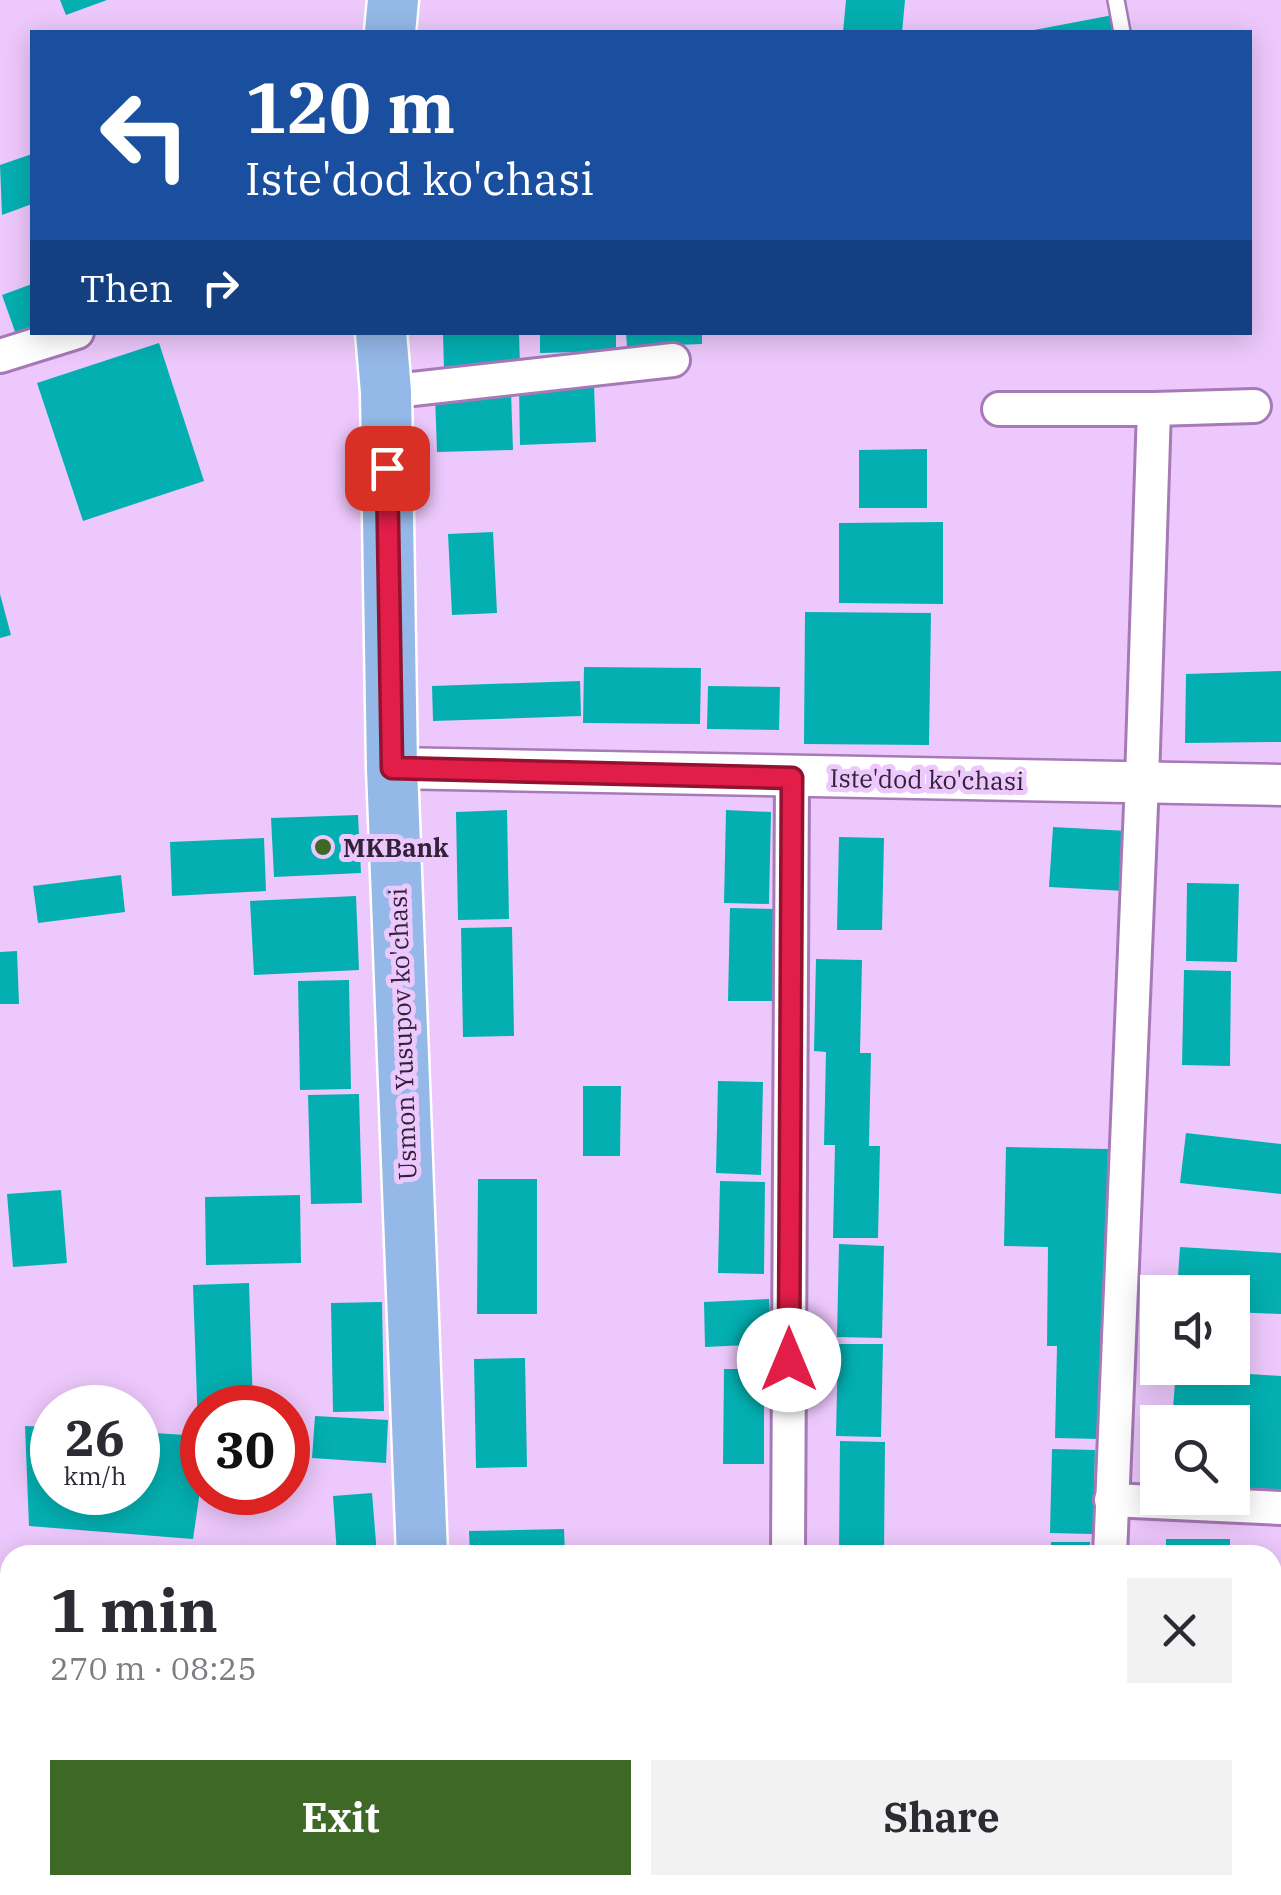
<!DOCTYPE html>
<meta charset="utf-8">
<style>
body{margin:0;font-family:"IBM Plex Serif",serif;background:#f2f2f3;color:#2b2b33;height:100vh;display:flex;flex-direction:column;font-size:38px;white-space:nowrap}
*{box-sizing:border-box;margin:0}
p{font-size:32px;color:#7c7c81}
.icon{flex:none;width:55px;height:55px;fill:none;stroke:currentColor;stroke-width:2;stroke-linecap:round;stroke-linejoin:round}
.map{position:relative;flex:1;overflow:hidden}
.drawer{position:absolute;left:0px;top:1545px;width:1282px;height:350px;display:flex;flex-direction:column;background:#fff;border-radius:30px 30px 0 0;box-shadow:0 5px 25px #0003}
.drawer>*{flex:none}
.banner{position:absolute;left:30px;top:30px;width:1222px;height:305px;border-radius:0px;box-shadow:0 5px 25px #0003;background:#1a4fa0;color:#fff;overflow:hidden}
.tools{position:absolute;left:1140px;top:1275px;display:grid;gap:20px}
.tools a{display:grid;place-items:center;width:110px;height:110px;border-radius:0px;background:#fff;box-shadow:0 5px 25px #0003;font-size:50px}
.speed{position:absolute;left:30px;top:1385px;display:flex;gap:20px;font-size:50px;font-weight:700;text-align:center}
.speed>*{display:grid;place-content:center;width:130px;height:130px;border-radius:50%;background:#fff;box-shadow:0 5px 25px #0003;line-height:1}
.speed small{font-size:25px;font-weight:400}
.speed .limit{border:15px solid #d22;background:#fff;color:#111}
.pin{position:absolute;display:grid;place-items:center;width:85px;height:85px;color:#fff;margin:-42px;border-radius:20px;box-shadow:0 5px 15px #0006}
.me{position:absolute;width:110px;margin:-55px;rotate:0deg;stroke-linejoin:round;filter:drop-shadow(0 0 8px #0008)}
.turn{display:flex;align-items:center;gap:35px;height:210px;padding:0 50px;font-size:45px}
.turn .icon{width:130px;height:130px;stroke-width:2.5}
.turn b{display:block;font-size:70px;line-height:85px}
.then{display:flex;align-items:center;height:95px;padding:0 50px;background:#0003;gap:20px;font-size:38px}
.round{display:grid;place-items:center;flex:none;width:105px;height:105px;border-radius:0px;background:#f2f2f3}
.head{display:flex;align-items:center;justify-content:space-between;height:170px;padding:0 50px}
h1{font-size:60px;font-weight:700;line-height:75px}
.primary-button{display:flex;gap:20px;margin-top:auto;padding:20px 50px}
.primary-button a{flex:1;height:115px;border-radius:0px;background:#3d6826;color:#fff;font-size:40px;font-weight:700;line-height:115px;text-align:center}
.primary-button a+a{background:#f2f2f3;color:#2b2b33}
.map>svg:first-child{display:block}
.building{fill:#04afb1}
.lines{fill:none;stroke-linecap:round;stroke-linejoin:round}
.service-casing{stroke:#a679b7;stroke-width:20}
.minor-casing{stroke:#a679b7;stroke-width:38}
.tertiary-casing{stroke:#a679b7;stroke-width:45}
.primary-casing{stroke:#fff;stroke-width:55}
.service{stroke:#fff;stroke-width:15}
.minor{stroke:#fff;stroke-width:32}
.tertiary{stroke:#fff;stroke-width:40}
.primary{stroke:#94b8e8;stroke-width:50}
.route-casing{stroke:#92132f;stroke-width:25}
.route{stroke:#e11d48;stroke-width:18}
.poi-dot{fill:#3d6826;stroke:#edc8fc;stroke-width:4}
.labels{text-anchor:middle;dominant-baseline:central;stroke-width:10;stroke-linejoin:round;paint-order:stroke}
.street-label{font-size:25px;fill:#33213a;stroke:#edc8fc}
.poi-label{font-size:25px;font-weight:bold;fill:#33213a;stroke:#edc8fc;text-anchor:start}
</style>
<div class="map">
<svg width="1281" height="1895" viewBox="0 0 1281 1895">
<rect width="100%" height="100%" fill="#edc8fc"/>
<g class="building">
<path d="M60 0H107L66 15Z"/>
<path d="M846 0H905L902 32H843Z"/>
<path d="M1113 15 1116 32H1029V31Z"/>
<path d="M32 154V204L2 215 0 165Z"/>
<path d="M32 284V334L18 340 2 295Z"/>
<path d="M443 332H519L520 367 444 370Z"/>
<path d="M540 332H616V351L540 353Z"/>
<path d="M626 332H702V344L627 347Z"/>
<path d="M159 343 204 481 83 521 37 383Z"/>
<path d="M594 385 596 442 520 445 519 387Z"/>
<path d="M511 392 513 450 437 452 435 395Z"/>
<path d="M927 449V508H859V450Z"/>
<path d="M943 522V604L839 603V523Z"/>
<path d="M493 532 497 613 452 615 448 534Z"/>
<path d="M0 594 11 635 0 638Z"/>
<path d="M805 612 931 613 929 745 804 744Z"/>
<path d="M584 667 701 668 700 724 583 723Z"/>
<path d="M1281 671V742L1185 743 1186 674Z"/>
<path d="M580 681 581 716 433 721 432 686Z"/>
<path d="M708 686 780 687 779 730 707 729Z"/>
<path d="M507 810 509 919 458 920 456 812Z"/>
<path d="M726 810 771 812 769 904 724 903Z"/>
<path d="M358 815 361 873 274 877 271 818Z"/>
<path d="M1053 827 1128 831 1125 891 1049 887Z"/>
<path d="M839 837 884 838 882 930H837Z"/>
<path d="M264 838 266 891 172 896 170 842Z"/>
<path d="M121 875 125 912 38 923 33 886Z"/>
<path d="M1187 883 1239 884 1237 962 1186 961Z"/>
<path d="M356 896 359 970 254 975 250 901Z"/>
<path d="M730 908 775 909 773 1001H728Z"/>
<path d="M512 927 514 1036 463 1037 461 928Z"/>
<path d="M17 951 19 1004H0V952Z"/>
<path d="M816 959 862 960 860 1053H871L869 1146H880L878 1238H833L835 1145H824L826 1052 814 1051Z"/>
<path d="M1184 970 1231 971 1230 1066 1182 1065Z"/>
<path d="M349 980 351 1089 300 1090 298 981Z"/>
<path d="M718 1081 763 1082 761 1175 716 1173Z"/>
<path d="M583 1086H621L620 1156H583Z"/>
<path d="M359 1094 362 1203 311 1204 308 1095Z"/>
<path d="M1186 1133 1281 1144V1194L1180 1183Z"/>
<path d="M1006 1147 1108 1149 1105 1346H1102L1100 1439 1055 1438 1057 1346H1047L1048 1247 1004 1246Z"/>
<path d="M478 1179H537V1314H477Z"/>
<path d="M720 1181 765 1182 764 1274 718 1273Z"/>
<path d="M61 1190 67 1263 13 1267 7 1194Z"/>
<path d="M300 1195 301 1263 206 1265 205 1197Z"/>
<path d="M839 1244 884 1246 882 1338 837 1337Z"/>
<path d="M1180 1247 1281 1253V1314L1232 1312V1292H1177Z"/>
<path d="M249 1283 253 1408H202V1429H198L193 1285Z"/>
<path d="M769 1299 772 1344 705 1347 704 1302Z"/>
<path d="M382 1302 384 1411 333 1412 331 1303Z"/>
<path d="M838 1344H883L881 1437 836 1436Z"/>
<path d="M525 1358 527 1467 476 1468 474 1359Z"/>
<path d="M724 1369H764V1464H723Z"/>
<path d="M1176 1369 1281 1376V1493L1232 1489V1422H1172Z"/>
<path d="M315 1416 388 1420 386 1463 312 1458Z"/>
<path d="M25 1426 52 1427V1492H138V1432L202 1436V1477L193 1539 29 1526Z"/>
<path d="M840 1441 885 1442 884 1555H839Z"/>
<path d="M1052 1449 1095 1450 1093 1534 1050 1533Z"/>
<path d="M372 1493 377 1555H337L333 1496Z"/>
<path d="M564 1529 565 1555H470L469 1531Z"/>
<rect x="1166" y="1539" width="64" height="16"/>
<rect x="1051" y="1542" width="39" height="13"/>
<path d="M37 1885H189V1895H36Z"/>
<path d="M203 1885H356L355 1895H203Z"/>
<rect x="1151" y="1885" width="54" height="10"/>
<path d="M459 1888 527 1890V1895H459Z"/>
<path d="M611 1890 679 1891V1895H611Z"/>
</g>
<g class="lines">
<g class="service-casing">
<path id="service" d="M1116 0 1122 32"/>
</g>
<g class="minor-casing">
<g id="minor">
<path d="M0 356 77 332"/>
<path d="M386 392 673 360"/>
<path d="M999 409H1154L1142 781 1110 1555"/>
<path d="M1154 409 1254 406"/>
<path d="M1111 1500 1281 1508"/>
<path d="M788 1555 792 778"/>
<path d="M781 1895V1885"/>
<path d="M1101 1895 1102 1885"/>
</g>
</g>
<g class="tertiary-casing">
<path id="tertiary" d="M392 768 1281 785"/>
</g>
<g class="primary-casing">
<g id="primary">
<path d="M390 32 393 0"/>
<path d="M381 332 386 392 392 768 422 1555"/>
<path d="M394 1895 395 1885"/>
</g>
</g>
<use href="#service" class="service"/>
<use href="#minor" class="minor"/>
<use href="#tertiary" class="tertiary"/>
<use href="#primary" class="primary"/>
</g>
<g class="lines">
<g class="route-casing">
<path id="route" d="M387 468 392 768 792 778 789 1360"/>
</g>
<use href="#route" class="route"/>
</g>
<circle class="poi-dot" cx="323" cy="847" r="10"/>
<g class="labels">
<g class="street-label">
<text transform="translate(927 779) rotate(1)">Iste'dod ko'chasi</text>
<text transform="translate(402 1034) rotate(-92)">Usmon Yusupov ko'chasi</text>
</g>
<g class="poi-label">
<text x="343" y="847">MKBank</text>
</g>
</g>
</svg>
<div class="tools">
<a><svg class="icon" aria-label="sound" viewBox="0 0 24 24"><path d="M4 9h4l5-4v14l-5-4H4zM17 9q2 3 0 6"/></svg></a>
<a><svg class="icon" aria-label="search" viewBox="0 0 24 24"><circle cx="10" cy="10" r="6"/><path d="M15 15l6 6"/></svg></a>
</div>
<div class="speed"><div>26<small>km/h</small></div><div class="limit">30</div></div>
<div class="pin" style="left:387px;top:468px;background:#d93025"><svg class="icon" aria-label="arrive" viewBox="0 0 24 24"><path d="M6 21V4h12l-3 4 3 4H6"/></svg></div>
<svg class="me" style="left:789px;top:1360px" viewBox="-20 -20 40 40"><circle r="19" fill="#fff"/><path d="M0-13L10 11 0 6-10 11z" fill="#e11d48"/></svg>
<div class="banner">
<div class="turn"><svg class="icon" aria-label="left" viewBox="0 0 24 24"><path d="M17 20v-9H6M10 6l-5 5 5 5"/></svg><div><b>120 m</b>Iste'dod ko'chasi</div></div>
<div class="then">Then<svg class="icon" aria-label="right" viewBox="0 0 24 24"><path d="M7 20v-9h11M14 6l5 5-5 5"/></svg></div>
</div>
<section class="drawer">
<div class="head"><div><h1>1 min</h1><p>270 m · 08:25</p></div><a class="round"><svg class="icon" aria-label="close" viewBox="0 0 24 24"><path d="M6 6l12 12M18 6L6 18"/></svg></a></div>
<div class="primary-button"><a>Exit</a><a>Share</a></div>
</section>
</div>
